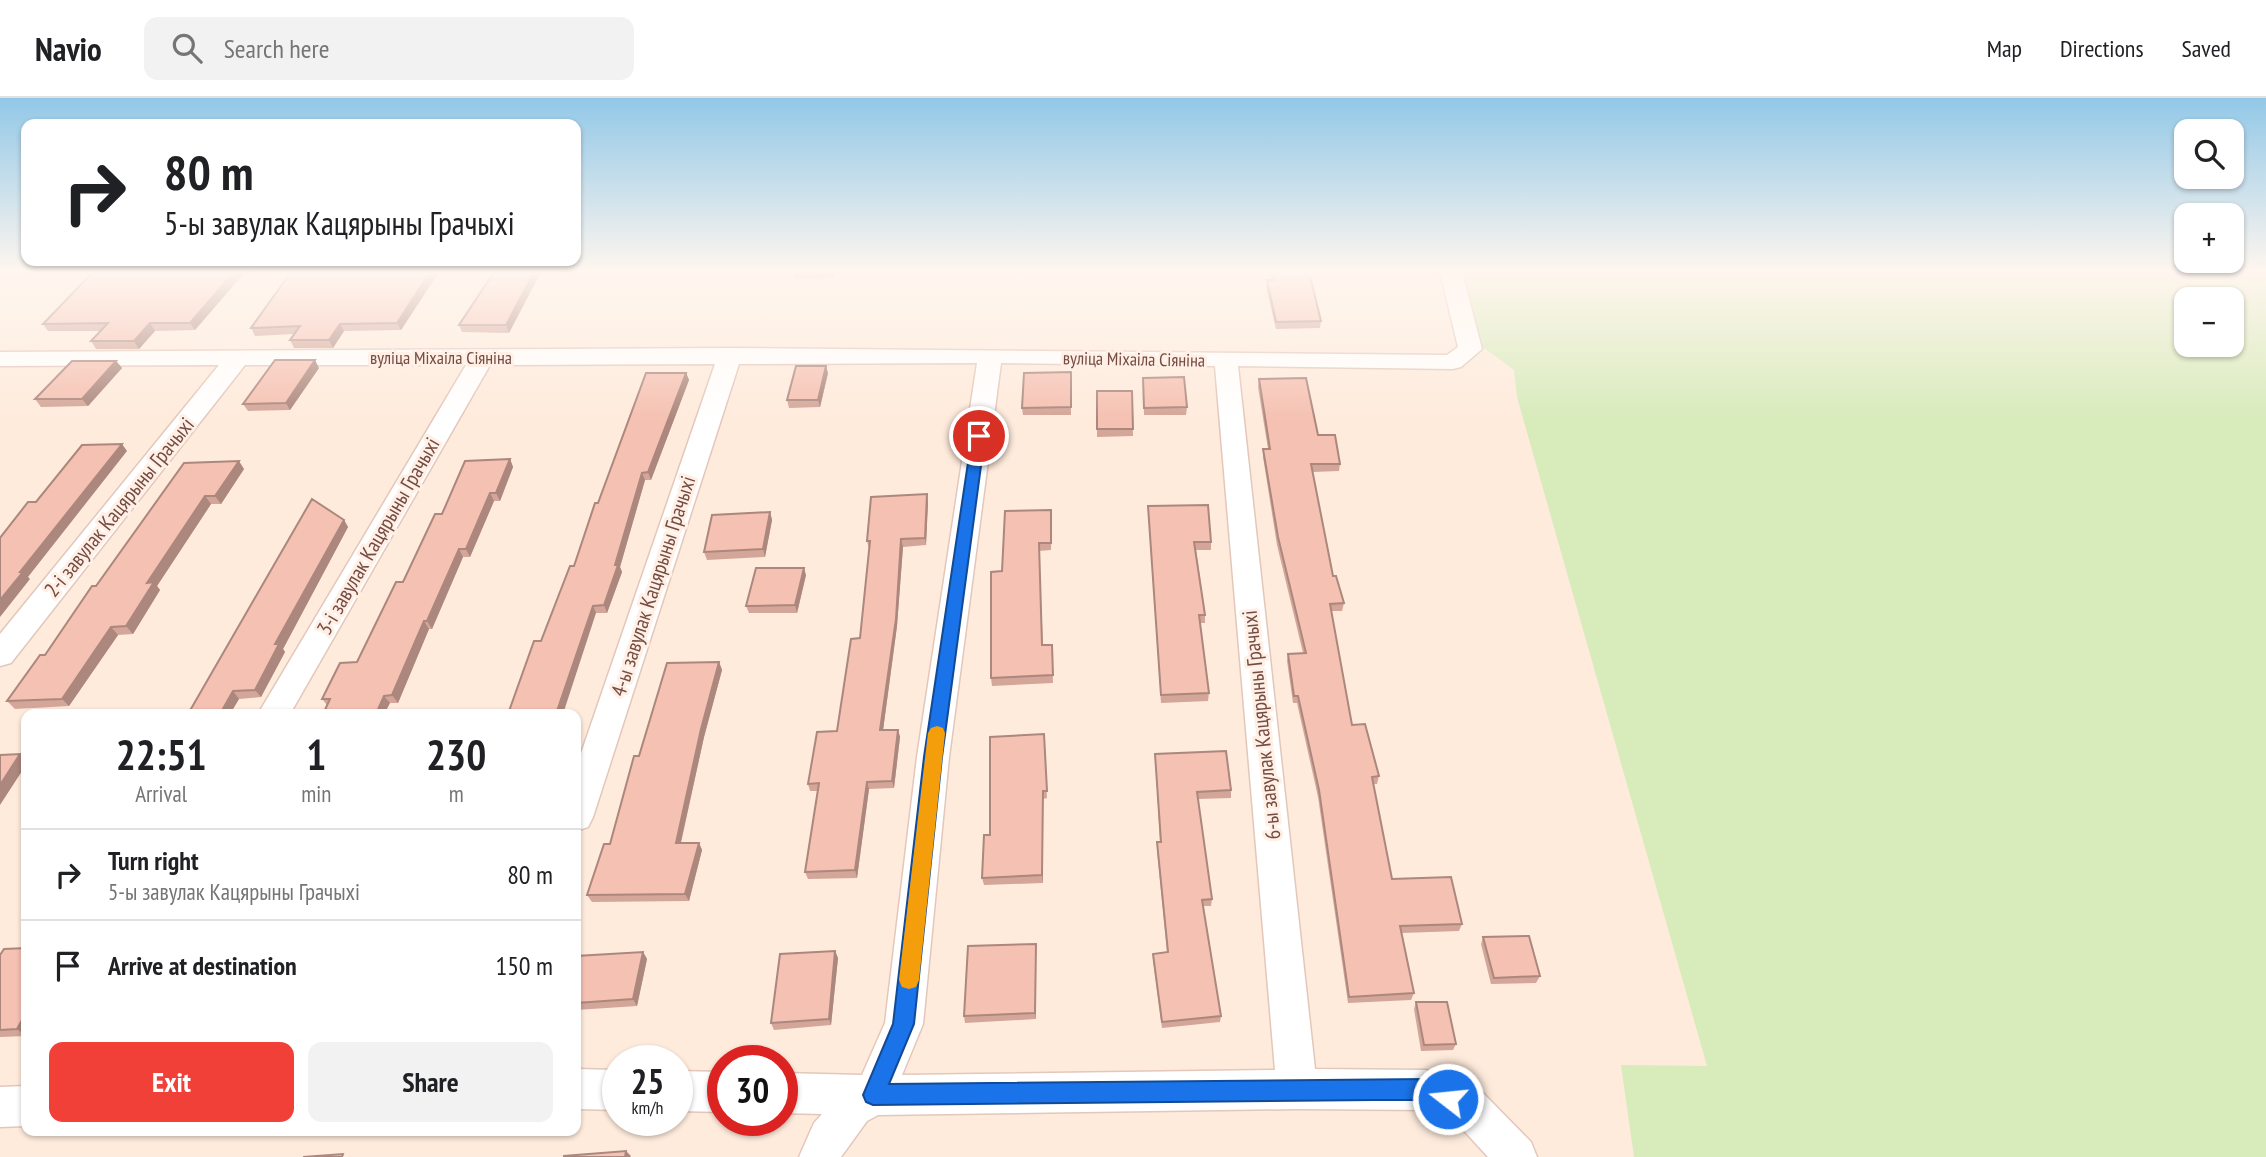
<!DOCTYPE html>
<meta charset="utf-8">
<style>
body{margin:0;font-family:"PT Sans Narrow",sans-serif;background:#f2f2f2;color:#202124;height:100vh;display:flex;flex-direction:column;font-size:26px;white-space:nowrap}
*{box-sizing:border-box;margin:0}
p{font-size:23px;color:#757577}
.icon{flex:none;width:38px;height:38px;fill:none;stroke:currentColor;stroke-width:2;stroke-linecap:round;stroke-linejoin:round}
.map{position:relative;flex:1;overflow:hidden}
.details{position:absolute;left:21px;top:611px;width:560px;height:427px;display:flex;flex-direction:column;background:#fff;border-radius:14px;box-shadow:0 2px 5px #0004}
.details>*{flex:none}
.guide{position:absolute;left:21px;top:21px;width:560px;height:147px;border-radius:14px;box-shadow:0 2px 5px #0004;background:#fff;color:#202124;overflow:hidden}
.buttons{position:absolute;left:2174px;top:21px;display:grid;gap:14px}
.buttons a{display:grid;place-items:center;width:70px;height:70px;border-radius:14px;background:#fff;box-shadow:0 2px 5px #0004;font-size:35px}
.speed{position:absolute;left:602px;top:947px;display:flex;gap:14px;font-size:35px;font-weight:700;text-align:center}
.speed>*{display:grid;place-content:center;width:91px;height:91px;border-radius:50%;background:#fff;box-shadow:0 2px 5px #0004;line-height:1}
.speed small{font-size:18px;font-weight:400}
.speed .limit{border:10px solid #d22;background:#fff;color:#111}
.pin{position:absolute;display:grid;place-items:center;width:60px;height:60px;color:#fff;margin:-30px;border:4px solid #fff;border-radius:50%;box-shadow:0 2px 7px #0007}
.me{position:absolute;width:77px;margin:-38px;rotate:286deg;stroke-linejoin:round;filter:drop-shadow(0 0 5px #0008)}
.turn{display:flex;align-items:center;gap:24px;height:147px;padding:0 28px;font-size:32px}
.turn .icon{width:91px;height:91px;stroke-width:2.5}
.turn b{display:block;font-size:49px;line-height:60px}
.eta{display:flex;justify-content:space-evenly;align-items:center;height:119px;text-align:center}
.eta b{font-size:42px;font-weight:600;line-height:49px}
.cta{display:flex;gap:14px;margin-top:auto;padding:14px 28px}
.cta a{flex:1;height:80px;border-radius:14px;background:#f14038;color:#fff;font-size:28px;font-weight:600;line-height:80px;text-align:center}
.cta a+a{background:#f2f2f2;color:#202124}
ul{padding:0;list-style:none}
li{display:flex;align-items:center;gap:21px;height:91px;padding:0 28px;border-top:2px solid #e0e0e0}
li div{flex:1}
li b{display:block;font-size:26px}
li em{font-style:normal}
header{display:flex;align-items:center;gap:42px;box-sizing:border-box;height:98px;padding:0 35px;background:#fff;border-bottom:2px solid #e0e0e0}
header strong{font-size:33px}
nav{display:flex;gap:38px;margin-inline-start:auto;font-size:24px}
.search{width:490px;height:63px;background:#f2f2f2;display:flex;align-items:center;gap:18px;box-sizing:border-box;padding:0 24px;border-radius:14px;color:#757577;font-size:26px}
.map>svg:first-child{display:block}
.green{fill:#d7ebbb;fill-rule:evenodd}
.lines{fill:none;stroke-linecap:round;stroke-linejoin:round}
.street-casing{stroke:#e3c7bb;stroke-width:3}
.street{fill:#fff;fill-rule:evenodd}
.wall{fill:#d3a699}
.shaded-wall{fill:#ac877d}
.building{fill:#f5c1b2;stroke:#ac877d;stroke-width:2}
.route{fill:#1a73e8;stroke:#114b97;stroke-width:2}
.slow{fill:#f59e0b}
.labels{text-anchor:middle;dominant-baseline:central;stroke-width:6;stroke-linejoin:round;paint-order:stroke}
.far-street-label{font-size:18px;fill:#744c44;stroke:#ffefe4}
.street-label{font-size:21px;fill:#744c44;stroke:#ffefe4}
</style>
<header>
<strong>Navio</strong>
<div class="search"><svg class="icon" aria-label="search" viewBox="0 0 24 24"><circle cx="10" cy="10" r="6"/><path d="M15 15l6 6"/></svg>Search here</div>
<nav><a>Map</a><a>Directions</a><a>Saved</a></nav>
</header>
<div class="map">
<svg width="2266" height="1059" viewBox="0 0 2266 1059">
<rect width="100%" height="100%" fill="#feebdc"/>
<path class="green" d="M1462 174H2266V1059H1634L1621 967 1707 968 1517 299 1514 272 1480 247ZM2186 201H2231V247H2186Z"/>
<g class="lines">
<g class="street-casing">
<g id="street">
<path d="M1440 174H1462L1482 251 1461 269 1453 271 1238 268 1315 971 1426 972 1484 996 1531 1044 1537 1059H1488L1456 1024 1426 1012 1297 1011 878 1017 867 1023 841 1059H799L814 1025 822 1016 782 1015V975L862 977 885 925 917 659 977 265 739 266 593 719 588 729 576 733V670L715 266 490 267 290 616H258L466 267H245L11 565 0 568V536L219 267 0 268V254L730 250 1447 257 1458 249ZM1001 265 1215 268 1275 972 902 977 923 926 949 659Z"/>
<path d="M576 971 618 972V1012L576 1011Z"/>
<path d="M677 973 723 974V1014L677 1013Z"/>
<path d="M26 988V1028L0 1029V989Z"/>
</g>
</g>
<use href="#street" class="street"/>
</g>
<g class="wall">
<path d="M245 174 195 232 155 233 139 251H96L91 243 101 233H48L43 226Z"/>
<path d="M291 174H439L401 232 344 233 333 250H294L290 242 294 236 255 238 251 230Z"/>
<path d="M494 174 509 235 462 234 459 227Z"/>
<path d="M793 174H836L834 180 795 181Z"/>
<path d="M1270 174H1309L1321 223 1320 230 1276 231 1266 189 1267 182H1272Z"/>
<path d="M116 263 122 270 88 308 41 309 35 301Z"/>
<path d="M319 270 290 312 248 313 243 306Z"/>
<path d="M1071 274V317H1023L1022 310Z"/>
<path d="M686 275 689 282 651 382H645L620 469 622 474 607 515H596L541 543 574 468 598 405Z"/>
<path d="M828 275 820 309 789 310 787 302Z"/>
<path d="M1143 280 1187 309 1186 317H1144Z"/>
<path d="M1259 281 1318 337 1340 366 1339 373 1313 374 1333 478 1344 505 1342 513H1331L1352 627 1379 678 1377 686H1373L1392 781 1462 826 1459 833 1402 835 1414 895 1411 902 1348 905 1318 699 1297 605H1293L1287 563 1288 556 1303 555 1277 447 1263 359V351H1268L1258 289Z"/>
<path d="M1097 293H1132L1133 338 1097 339Z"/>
<path d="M510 361 513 369 500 403H494L470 459H463L432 531H429L398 605H390L384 616H323L327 607 322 601 357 564 442 416Z"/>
<path d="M184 365 244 371 221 406H211L157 488 160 492 133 536 118 537 69 608 15 611 7 603 45 557 96 488Z"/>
<path d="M928 404 926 447 903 449 897 528 883 632H898L900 639 894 690 869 691 857 780 808 781 805 774 818 693H810L808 686 837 633 860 540 869 451 867 443Z"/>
<path d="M1148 408 1211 444V452H1196L1205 517V525H1200L1209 595 1208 603 1161 605Z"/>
<path d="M770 414 772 422 765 459 707 462 704 454Z"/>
<path d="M1052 420 1051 452 1039 453 1043 547H1052L1053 585 992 588 991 580 1002 473Z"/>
<path d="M344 422 348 429 283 551 285 554 261 599 239 601 230 616H188Z"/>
<path d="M806 477 797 515H749L746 508Z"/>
<path d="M719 564 722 572 704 639 681 745H699L702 752 689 803 592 804 587 797 610 746 639 658Z"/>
<path d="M1044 636 1047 700 1043 701V785L984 787 982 780 990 737Z"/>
<path d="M1155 656 1231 692V700L1198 701 1212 801 1211 808H1203L1221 918 1220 924 1162 930 1153 862V856L1167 854 1157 752V744H1160Z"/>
<path d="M1483 839 1540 878 1536 885 1491 886 1481 846Z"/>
<path d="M26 850V938L0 939V857Z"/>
<path d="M835 853 838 860 831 927 774 932 771 925Z"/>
<path d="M1036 853V921L965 925 964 918Z"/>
<path d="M643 854 647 861 637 908 576 912V858Z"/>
<path d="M1416 904 1456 946 1453 952 1421 953 1414 911Z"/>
</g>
<g class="shaded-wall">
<path d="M234 174H245L195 232 190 225Z"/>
<path d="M430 174H439L401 232 397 225Z"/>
<path d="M534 174H541L509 235 506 227Z"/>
<path d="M150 225 155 233 139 251 134 243Z"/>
<path d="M340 226 344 233 333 250 329 242Z"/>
<path d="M315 262 319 270 290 312 286 305Z"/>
<path d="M116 263 122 270 88 308 82 301Z"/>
<path d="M826 268 828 275 820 309 818 302Z"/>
<path d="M686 275 689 282 651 382 648 374Z"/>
<path d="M122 346 127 353 28 479 30 481 0 519V502L20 474Z"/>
<path d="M510 361 513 369 500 403 496 395Z"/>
<path d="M239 363 244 371 221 406 215 398Z"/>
<path d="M642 375 645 382 620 469 622 474 607 515 604 507Z"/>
<path d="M490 395 494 403 470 459 466 451Z"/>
<path d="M927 396 928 404 926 447 925 440Z"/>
<path d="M205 398 211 406 157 488 160 492 133 536 126 528 147 485Z"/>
<path d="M770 414 772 422 765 459 763 451Z"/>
<path d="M344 422 348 429 283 551 285 554 261 599 255 592 275 546Z"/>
<path d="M901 441 903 449 897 528 882 640 880 632Z"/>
<path d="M459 451 463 459 432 531 427 523Z"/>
<path d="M804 470 806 477 797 515 795 507Z"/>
<path d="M593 508 596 515 563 616H556Z"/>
<path d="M424 523 429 531 398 605 392 597Z"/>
<path d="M111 529 118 537 69 608 62 601Z"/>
<path d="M719 564 722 572 704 639 679 752 676 745 701 631Z"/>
<path d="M233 593 239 601 230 616H220Z"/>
<path d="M384 598 390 605 384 616H376Z"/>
<path d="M898 632 900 639 894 690 892 683Z"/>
<path d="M20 656 26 662V667L0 707V687Z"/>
<path d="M867 684 869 691 857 780 855 772Z"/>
<path d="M1043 693V785L1042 777Z"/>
<path d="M699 745 702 752 689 803 685 796Z"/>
<path d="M1036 846V921L1035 915Z"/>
<path d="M835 853 838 860 831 927 829 921Z"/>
<path d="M643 854 647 861 637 908 633 901Z"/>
<path d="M26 915V938L17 931Z"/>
<path d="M626 1053 631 1058 630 1059H625Z"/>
</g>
<g class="building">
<path d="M93 174H234L190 225H150L134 243H91L108 225 43 226Z"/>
<path d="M291 174H430L397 225 340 226 329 242H290L300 228 251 230Z"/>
<path d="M494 174H534L506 227H459Z"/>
<path d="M1273 174H1309L1321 223 1276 224 1267 182H1275Z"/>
<path d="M275 262H315L286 305 243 306Z"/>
<path d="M72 263H116L82 301H35Z"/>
<path d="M796 268H826L818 302H787Z"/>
<path d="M1071 274V309L1022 310 1024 275Z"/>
<path d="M646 275H686L648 374 642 375 615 467H618L604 507 593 508 556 616H508L534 543H541L570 468H574L595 405H598Z"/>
<path d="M1184 279 1187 309 1144 310 1143 280Z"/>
<path d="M1306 280 1318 337H1335L1340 366H1311L1333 478H1336L1344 505 1330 506 1352 627 1365 626 1379 678 1372 679 1392 781 1451 779 1462 826 1400 828 1414 895 1349 899 1319 692 1298 598H1294L1288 556 1306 555 1278 439 1263 351H1270L1259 281Z"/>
<path d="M1097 293H1132L1133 331H1097Z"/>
<path d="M122 346 20 474H23L0 502V440L28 404H36L82 347Z"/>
<path d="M510 361 496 395H490L466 451H459L427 523H424L392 597 384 598 376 616H323L330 601H322L340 565 357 564 396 484H403L435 416H442L465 363Z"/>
<path d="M239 363 215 398H205L147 485 154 484 126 528 111 529 62 601 7 603 40 557H45L92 488H96L184 365Z"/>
<path d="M927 396 925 440 901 441 896 521 880 632H898L892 683 867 684 855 772 805 774 819 685 808 686 817 634 837 633 851 541 860 540 870 443H867L871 399Z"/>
<path d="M312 401 344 422 275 546H279L255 592 233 593 220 616H188Z"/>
<path d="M1208 407 1211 444H1194L1205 517H1199L1209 595 1161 597 1148 408Z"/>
<path d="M1051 412V445H1039L1042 547H1052L1053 577 991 580V474L1002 473 1005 413Z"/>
<path d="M770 414 763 451 704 454 712 417Z"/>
<path d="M756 470H804L795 507 746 508Z"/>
<path d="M719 564 701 631 676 745H699L685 796 587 797 604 746H610L634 658H639L667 565Z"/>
<path d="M1044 636 1047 693H1043L1042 777 982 780 984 737H990V639Z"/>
<path d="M1226 653 1231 692 1197 694 1212 801 1202 802 1221 918 1162 924 1153 856 1168 854 1157 744H1161L1155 656Z"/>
<path d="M20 656 0 687V657Z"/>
<path d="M1529 838 1540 878 1494 880 1483 839Z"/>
<path d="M1036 846 1035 915 964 918 968 848Z"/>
<path d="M26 850V915L17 931 0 932V857L4 851Z"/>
<path d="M835 853 829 921 771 925 780 856Z"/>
<path d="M643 854 633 901 576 905V858Z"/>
<path d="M1416 904H1447L1456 946 1424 947Z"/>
<path d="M626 1053 625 1059H564V1058Z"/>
<path d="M343 1056 342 1059H303Z"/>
</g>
<linearGradient id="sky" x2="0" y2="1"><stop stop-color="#92c8e7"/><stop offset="0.54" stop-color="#fff6ef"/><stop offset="1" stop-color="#fff6ef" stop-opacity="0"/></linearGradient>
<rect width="2266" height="322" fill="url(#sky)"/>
<path class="route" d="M979 334 985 338 942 659 914 926 889 986 1426 981 1455 994 1458 1001 1455 1009 1448 1012 1425 1002H1374L873 1007 866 1004 863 997 893 926 924 659 972 338Z"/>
<path class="slow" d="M937 628 943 630 945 635 919 882 916 889 909 891 902 889 899 882 928 635 931 630Z"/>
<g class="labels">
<g class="far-street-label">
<text x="441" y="259">вуліца Міхаіла Сіяніна</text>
<text transform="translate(1134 261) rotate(1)">вуліца Міхаіла Сіяніна</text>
</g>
<g class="street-label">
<text transform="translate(119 409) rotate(-51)">2-і завулак Кацярыны Грачыхі</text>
<text transform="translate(378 438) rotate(-60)">3-і завулак Кацярыны Грачыхі</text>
<text transform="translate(653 488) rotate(-72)">4-ы завулак Кацярыны Грачыхі</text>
<text transform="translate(1261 627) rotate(-96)">6-ы завулак Кацярыны Грачыхі</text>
</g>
</g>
</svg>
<div class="buttons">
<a><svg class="icon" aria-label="search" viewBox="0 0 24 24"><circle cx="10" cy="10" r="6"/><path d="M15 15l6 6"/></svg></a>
<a>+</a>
<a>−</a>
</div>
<div class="speed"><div>25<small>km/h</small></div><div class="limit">30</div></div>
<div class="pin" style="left:979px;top:338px;background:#d93025"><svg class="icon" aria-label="arrive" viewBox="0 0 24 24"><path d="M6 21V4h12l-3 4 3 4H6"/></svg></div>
<svg class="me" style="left:1448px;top:1001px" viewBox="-20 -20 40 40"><circle r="17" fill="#1a73e8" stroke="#fff" stroke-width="3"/><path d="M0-11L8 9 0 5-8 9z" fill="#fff"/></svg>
<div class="guide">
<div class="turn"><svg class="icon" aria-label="right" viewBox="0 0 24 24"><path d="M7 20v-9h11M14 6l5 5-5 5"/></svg><div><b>80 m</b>5-ы завулак Кацярыны Грачыхі</div></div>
</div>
<section class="details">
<div class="eta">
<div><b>22:51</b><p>Arrival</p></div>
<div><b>1</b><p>min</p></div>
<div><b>230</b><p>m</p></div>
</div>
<ul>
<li><svg class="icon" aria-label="right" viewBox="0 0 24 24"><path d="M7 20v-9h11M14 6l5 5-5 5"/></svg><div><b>Turn right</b><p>5-ы завулак Кацярыны Грачыхі</p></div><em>80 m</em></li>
<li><svg class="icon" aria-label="arrive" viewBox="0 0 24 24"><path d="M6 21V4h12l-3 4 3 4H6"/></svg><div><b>Arrive at destination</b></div><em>150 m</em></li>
</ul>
<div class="cta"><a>Exit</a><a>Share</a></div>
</section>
</div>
